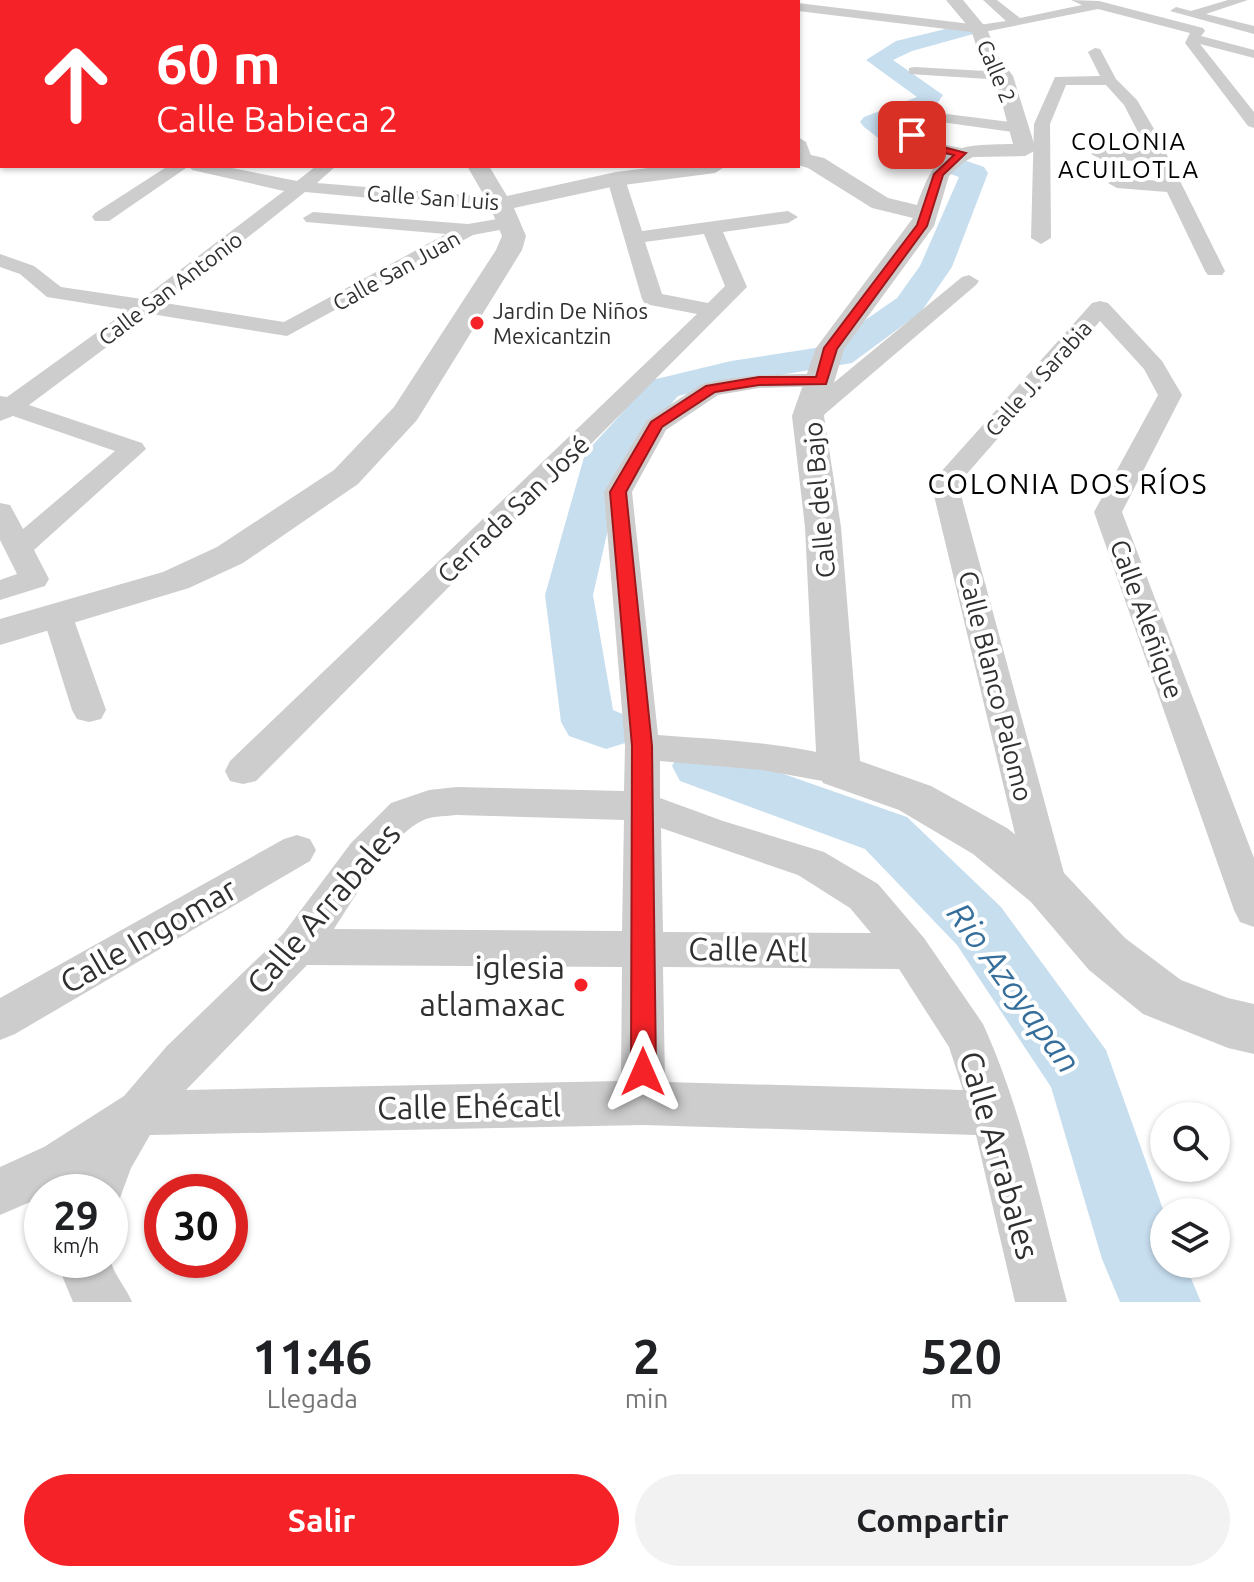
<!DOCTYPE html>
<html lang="es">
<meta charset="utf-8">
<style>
body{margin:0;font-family:Ubuntu,sans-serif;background:#f2f2f2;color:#202124;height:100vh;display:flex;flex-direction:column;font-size:30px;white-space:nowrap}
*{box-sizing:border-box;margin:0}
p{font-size:26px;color:#757577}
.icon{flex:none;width:44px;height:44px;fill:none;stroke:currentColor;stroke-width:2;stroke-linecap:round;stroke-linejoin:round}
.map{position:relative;height:1302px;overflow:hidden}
.side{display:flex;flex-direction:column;background:#fff;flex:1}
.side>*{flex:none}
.guide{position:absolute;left:0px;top:0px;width:800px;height:168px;box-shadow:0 2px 6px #0004;background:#f52328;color:#fff;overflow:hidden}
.controls{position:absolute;left:1150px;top:1102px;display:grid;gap:16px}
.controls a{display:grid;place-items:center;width:80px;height:80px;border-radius:50%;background:#fff;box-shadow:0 2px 6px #0004;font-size:40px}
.speed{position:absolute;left:24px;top:1174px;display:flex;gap:16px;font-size:40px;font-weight:700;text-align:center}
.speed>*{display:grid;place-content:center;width:104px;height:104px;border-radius:50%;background:#fff;box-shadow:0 2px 6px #0004;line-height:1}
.speed small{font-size:20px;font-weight:400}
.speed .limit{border:12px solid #d22;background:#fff;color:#111}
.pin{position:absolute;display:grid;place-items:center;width:68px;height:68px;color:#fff;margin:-34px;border-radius:16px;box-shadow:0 4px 12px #0006}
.me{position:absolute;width:88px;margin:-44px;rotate:0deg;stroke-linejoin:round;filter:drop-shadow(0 0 6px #0008)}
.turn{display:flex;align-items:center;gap:28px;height:168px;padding:0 24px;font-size:36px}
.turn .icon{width:104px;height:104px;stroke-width:2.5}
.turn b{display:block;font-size:56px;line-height:68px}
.eta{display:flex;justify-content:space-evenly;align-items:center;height:136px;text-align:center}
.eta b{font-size:48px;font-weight:700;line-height:56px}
.button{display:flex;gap:16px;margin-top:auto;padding:16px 24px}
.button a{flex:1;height:92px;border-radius:48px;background:#f52328;color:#fff;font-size:32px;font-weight:700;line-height:92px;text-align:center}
.button a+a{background:#f2f2f2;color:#202124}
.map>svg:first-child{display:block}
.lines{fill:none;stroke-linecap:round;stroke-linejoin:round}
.river{fill:#c7deef;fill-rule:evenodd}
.minor{fill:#cdcdcd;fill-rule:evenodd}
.tertiary{fill:#cdcdcd;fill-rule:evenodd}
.route{fill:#f52328;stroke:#9f171a;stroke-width:2}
.poi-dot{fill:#f52328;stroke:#fff;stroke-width:3}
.labels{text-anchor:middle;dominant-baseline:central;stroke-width:8;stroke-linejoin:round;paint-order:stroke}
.far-street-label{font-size:22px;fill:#303030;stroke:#fff}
.far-poi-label{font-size:22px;fill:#303030;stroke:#fff;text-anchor:start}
.far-neighbourhood-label{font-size:24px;letter-spacing:2px;fill:#000;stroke:#fff}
.street-label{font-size:26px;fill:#303030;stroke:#fff}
.neighbourhood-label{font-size:28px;letter-spacing:2px;fill:#000;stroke:#fff}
.near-street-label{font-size:32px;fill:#303030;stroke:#fff}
.near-poi-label{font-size:32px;fill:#303030;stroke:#fff;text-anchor:end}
.near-water-label{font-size:34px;font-style:italic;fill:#356e9a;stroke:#fff}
</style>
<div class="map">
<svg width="1254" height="1302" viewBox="0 0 1254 1302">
<rect width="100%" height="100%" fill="#fff"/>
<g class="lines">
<g class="river">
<path d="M970 23 981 29 977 33 912 51 893 60 943 95 933 110 892 124 921 145 984 167 988 173 952 267 921 312 852 363 731 383 678 396 624 459 593 595 613 710 625 715 633 729 625 743 606 749 569 736 561 722 545 595 584 457 590 448 652 380 731 361 828 346 897 298 920 266 959 177 903 157 864 127 860 122 864 117 917 97 866 60 896 41Z"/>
<path d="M700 745 907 817 1001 907 1106 1050 1164 1212V1264H1185L1201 1302H1120L1102 1259 1051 1087 957 945 865 849 680 781 672 766 680 751Z"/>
</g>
<g class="minor">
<path d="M101 0H119L120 2H102Z"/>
<path d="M371 0H407L408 2H372Z"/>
<path d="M729 0H753L754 2H730Z"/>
<path d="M983 0H997L1020 18 1082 5 1071 0 1099 1 1203 28 1205 31 1201 36 1254 50V58L1200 44 1254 112V128L1248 126 1185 43 1190 33 1098 9 979 33 798 11V3L979 25 1006 21Z"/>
<path d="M1228 0H1248L1206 14 1254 26V34L1170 11 1176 7 1191 11Z"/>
<path d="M0 48H2L0 57Z"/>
<path d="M1095 48 1100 49 1116 79 1137 100 1154 129 1225 271 1222 275H1208L1205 271 1167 192 1117 188 1108 183 1117 178 1162 181 1153 162 1100 159 1091 154 1100 149 1148 151 1124 105 1106 85H1066L1050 124 1051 238 1041 244 1031 238 1034 124 1055 77 1100 76 1088 52Z"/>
<path d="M914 67 1004 72 1011 76 1004 80 909 74V68Z"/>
<path d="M2 103V113L0 114V104Z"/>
<path d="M947 114 1019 123 1027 128 1019 133 941 122 939 119Z"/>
<path d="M912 130 930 142 967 149 970 153 961 158 919 150 904 135Z"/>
<path d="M798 137 806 142 812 158 809 162H798Z"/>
<path d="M168 166H189L109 221H95L92 217 95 213Z"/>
<path d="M189 166H222L297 181 316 166H336L317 183 501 198 510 204 501 210 305 192 165 303 284 322 446 234 306 222 303 218 313 212 468 224 509 217 519 223 516 227 473 235 287 336 151 314 29 405 142 443 146 449 34 550 49 579 45 586 0 600V580L17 574 0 540V503L10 505 23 529 115 451 13 416 0 421V396L7 397 128 310 47 297 20 274 0 267V254L34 266 61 287 142 299 284 191 192 170Z"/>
<path d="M616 174 625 179 642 231 788 211 798 217 788 223 723 232 747 287 743 291 256 781 243 784 230 781 225 771 230 761 697 314 645 304 642 299 607 179ZM704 234 725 286 708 303 662 294 645 242Z"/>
<path d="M969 275 979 281 976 285 819 419H801L798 414 828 386 759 388 718 395 666 430 632 492 658 735C722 740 790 742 852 761L857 771 852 781 839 784 762 770 660 761V798L723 821 824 852 878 884 924 938 983 1024C1023 1112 1042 1209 1067 1302H1015L976 1135 643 1125 150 1135 131 1168 116 1209 110 1212V1192H75L80 1179 53 1192H42V1197L0 1215V1167L44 1147 124 1096 167 1046 283 934 351 843 391 803 429 790 457 787 624 791 625 746 604 492 647 420 702 384C742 374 781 374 821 374L829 376 833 381 831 385 962 277ZM457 815 624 820 622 931 334 929C355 898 390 833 426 819 435 816 447 816 457 815ZM661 828 798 875 850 908 871 933 663 932ZM307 965 622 967 621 1081 186 1090ZM663 967 899 969 949 1047 963 1090 665 1082Z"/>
<path d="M1100 301 1108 303 1162 361 1182 395 1122 512 1254 858V927L1240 922 1234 910 1094 512 1158 395 1144 369 1100 321 958 484 1068 888 1062 900 1048 904 1034 900 1028 888 931 483 1092 303Z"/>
<path d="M58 607 69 610 73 617 106 710 101 719 89 722 77 719 72 710 43 617 47 610Z"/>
<path d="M297 835 310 839 316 850 310 861 15 1034 0 1040V998L284 839Z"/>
<path d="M110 1257C113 1275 125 1285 132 1302H73L63 1278 61 1260H110Z"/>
</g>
<g class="tertiary">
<path d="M50 0H74L49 2Z"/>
<path d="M471 0H497L498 2H473Z"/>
<path d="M946 0H963L987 29 998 56 1013 76 1036 150 1025 156 973 157 964 162 949 176 934 226 844 349 824 416 841 527 860 761 931 786 1007 828 1065 874 1125 938 1181 980 1228 998 1254 1004V1054L1228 1048 1143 1014 1089 970 1031 902 973 854 899 810 823 783 817 771 805 527 792 416 816 348 913 218 872 208 808 168 798 165V152L824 158 888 198 917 205C938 145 953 145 1013 144L995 77 980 57 971 30Z"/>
<rect x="0" y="10" width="2" height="10"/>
<path d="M467 166H489L507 196 616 172 664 166H726L715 173 616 186 514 208 526 236 522 250 417 420 358 484 243 563 189 588 0 645V619L163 572 217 547 334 470 394 407 496 250 502 236 489 204Z"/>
</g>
</g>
<path class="route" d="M912 132 928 143 966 153 943 175 927 226 837 349 826 384 759 385 715 392 662 427 626 492 652 746 656 1072 652 1080 643 1084 634 1080 631 1072 632 746 610 492 651 422 706 386 759 377H816L824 348 917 225 934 174 954 155 921 148 907 135Z"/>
<g class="poi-dot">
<circle cx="477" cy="323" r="8"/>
<circle cx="581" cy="985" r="8"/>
</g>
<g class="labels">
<g class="far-street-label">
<text transform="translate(997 71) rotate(67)">Calle 2</text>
<text transform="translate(433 197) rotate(4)">Calle San Luis</text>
<text transform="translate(396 270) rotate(-29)">Calle San Juan</text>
<text transform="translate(170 288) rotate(-37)">Calle San Antonio</text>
<text transform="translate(1038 378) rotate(-48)">Calle J. Sarabia</text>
</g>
<g class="far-poi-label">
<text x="493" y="310">Jardin De Niños<tspan x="493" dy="25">Mexicantzin</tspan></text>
</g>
<g class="far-neighbourhood-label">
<text x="1129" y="141">COLONIA<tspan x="1129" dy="28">ACUILOTLA</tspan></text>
</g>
<g class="street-label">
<text transform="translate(819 500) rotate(-95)">Calle del Bajo</text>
<text transform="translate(513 509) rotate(-44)">Cerrada San José</text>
<text transform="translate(1147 619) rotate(70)">Calle Aleñique</text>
<text transform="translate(996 686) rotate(76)">Calle Blanco Palomo</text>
</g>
<g class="neighbourhood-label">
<text x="1068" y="483">COLONIA DOS RÍOS</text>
</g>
<g class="near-street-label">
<text transform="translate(323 908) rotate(-49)">Calle Arrabales</text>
<text transform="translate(148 935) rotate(-30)">Calle Ingomar</text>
<text transform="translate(748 949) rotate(1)">Calle Atl</text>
<text transform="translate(469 1106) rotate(-1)">Calle Ehécatl</text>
<text transform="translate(1000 1155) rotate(74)">Calle Arrabales</text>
</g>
<g class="near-poi-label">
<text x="565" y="967">iglesia<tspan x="565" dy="37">atlamaxac</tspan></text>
</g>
<g class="near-water-label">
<text transform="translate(1015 987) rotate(54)">Rio Azoyapan</text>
</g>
</g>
</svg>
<div class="controls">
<a><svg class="icon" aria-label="search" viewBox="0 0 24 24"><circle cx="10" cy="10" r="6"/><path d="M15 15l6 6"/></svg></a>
<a><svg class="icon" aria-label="layers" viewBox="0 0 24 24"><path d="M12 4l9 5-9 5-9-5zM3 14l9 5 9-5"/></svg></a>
</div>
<div class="speed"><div>29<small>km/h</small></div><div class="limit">30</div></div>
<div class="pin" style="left:912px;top:135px;background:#d93025"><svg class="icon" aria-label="arrive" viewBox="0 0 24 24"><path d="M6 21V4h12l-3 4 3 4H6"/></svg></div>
<svg class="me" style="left:643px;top:1072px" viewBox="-20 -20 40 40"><path d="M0-17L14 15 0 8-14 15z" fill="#f52328" stroke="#fff" stroke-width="4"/></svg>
<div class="guide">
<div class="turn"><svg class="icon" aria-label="ahead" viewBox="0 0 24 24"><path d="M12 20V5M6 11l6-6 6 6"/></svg><div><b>60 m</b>Calle Babieca 2</div></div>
</div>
</div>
<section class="side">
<div class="eta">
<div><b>11:46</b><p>Llegada</p></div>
<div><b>2</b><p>min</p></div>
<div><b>520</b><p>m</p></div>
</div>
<div class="button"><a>Salir</a><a>Compartir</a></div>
</section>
